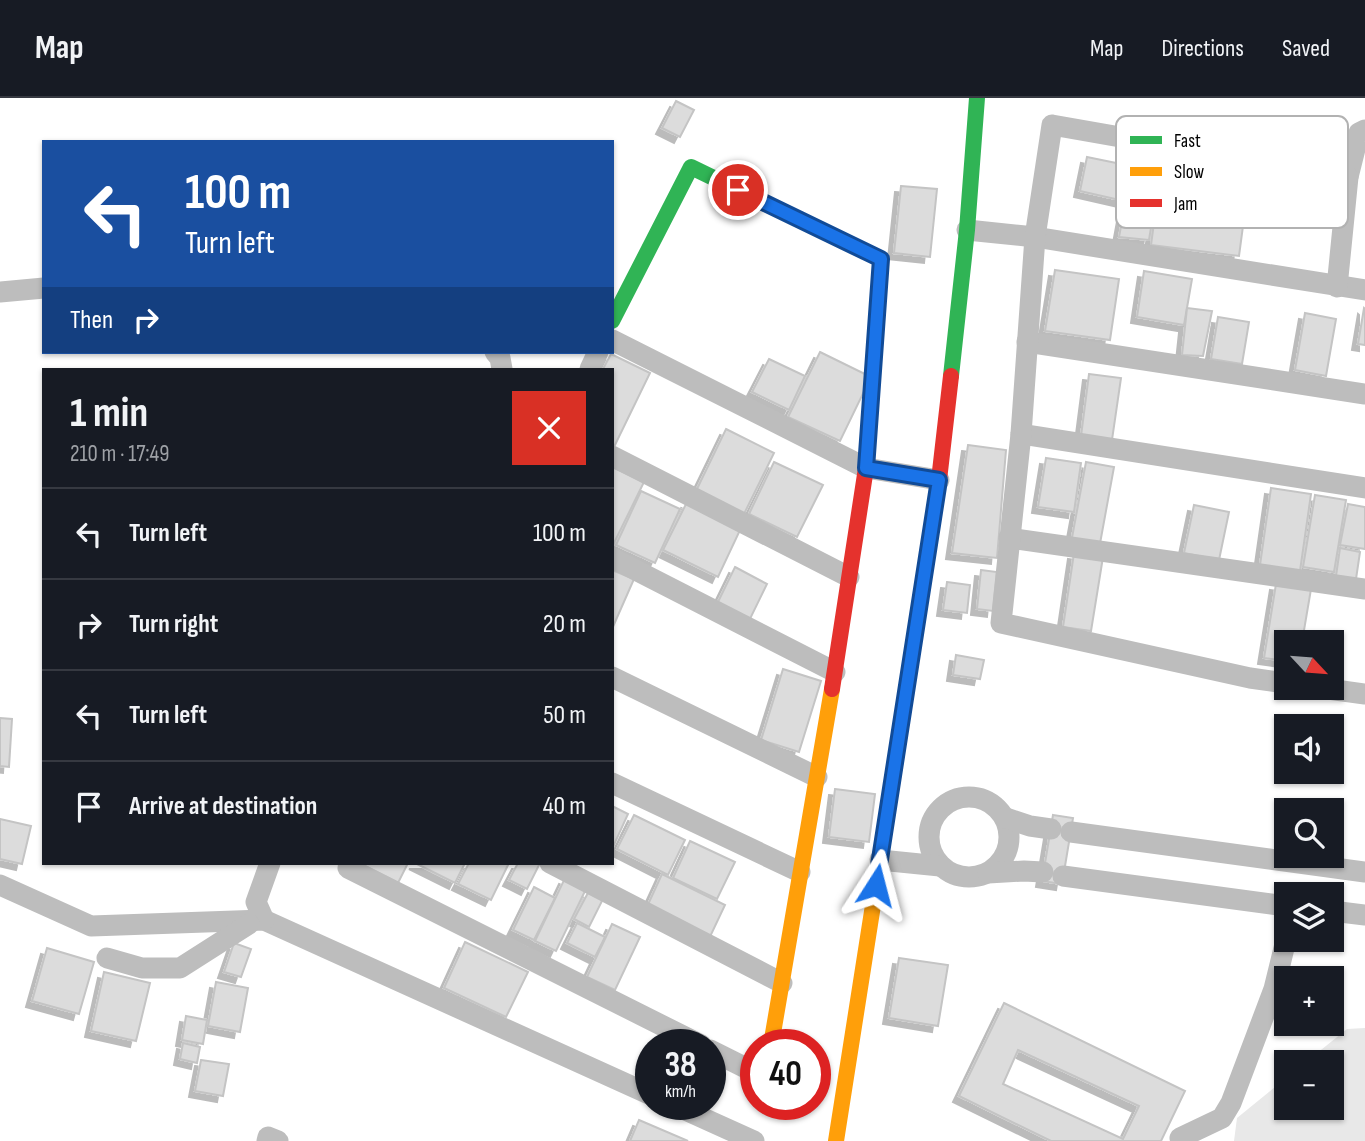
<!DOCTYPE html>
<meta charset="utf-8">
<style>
body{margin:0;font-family:"Sofia Sans Condensed",sans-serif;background:#242831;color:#f1f3f6;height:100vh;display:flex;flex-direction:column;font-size:26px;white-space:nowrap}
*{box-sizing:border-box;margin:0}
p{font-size:23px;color:#9ea1a6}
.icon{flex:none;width:38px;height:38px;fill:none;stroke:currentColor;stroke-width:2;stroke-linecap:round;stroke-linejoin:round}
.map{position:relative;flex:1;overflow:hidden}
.drawer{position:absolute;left:42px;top:270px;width:572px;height:497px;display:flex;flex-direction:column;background:#171b24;border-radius:0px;box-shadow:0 2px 5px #0004}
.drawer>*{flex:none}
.guide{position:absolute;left:42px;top:42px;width:572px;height:214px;border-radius:0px;box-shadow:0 2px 5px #0004;background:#1a4fa0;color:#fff;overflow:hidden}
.needle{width:46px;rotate:116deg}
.buttons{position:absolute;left:1274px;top:532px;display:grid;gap:14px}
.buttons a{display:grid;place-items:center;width:70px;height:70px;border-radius:0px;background:#171b24;box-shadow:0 2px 5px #0004;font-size:35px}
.speed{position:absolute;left:635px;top:931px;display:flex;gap:14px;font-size:35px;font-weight:700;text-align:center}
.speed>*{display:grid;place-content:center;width:91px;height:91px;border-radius:50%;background:#171b24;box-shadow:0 2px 5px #0004;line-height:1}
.speed small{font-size:18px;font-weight:400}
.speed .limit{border:10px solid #d22;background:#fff;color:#111}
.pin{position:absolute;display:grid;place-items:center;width:60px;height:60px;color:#fff;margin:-30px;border:4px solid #fff;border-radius:50%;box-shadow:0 2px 7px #0007}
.me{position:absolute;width:77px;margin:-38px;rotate:9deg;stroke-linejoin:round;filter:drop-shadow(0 0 5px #0008)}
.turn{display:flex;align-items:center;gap:24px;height:147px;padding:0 28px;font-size:32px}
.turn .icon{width:91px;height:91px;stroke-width:2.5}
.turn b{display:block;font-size:49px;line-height:60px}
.then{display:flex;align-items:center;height:66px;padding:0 28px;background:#0003;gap:14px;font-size:26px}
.round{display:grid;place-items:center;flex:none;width:74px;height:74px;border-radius:0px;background:#242831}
.summary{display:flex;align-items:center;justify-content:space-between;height:119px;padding:0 28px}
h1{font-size:42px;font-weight:700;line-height:52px}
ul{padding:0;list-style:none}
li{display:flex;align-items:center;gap:21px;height:91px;padding:0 28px;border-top:2px solid #363941}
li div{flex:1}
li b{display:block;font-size:26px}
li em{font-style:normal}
header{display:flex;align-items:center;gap:42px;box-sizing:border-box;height:98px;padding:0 35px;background:#171b24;border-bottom:2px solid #363941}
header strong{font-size:33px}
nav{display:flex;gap:38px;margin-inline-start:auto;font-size:24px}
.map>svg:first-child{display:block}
.green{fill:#e8e8e8}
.building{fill:#dcdcdc;stroke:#c4c4c4;stroke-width:2;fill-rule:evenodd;filter:url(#shadow)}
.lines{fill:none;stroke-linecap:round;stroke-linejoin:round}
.street{stroke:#bdbdbd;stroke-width:21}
.fast{stroke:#30b455;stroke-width:16}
.slow{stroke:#ff9f0a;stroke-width:16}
.jam{stroke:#e5322d;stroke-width:16}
.route-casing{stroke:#114b97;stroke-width:18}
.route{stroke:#1a73e8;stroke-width:12}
.key{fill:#fff;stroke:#b2b2b2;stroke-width:2}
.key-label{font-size:19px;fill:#000}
</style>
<header>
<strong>Map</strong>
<nav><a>Map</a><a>Directions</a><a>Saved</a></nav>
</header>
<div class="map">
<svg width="1365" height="1043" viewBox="0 0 1365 1043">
<defs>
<filter id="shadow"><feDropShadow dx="-6" dy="6" stdDeviation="0" flood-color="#0004"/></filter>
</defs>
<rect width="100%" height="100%" fill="#fff"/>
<path class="green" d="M1365 930V1043H1234L1237 1020 1286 980V1010H1332V964H1306L1347 931Z"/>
<g class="building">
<path d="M676 3 694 12 680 39 662 30Z"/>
<path d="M1087 59 1131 68 1124 103 1080 93Z"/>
<path d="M1161 72 1249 83 1239 158 1151 147Z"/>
<path d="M901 88 937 91 930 159 894 155Z"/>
<path d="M1128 91 1142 92 1140 104 1155 105 1149 142 1119 139Z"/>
<path d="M1055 172 1119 181 1110 242 1045 233Z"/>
<path d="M1144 173 1192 181 1184 227 1137 219Z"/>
<path d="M1187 210 1212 213 1203 258 1182 257Z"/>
<path d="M1364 210 1365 211V247L1358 246Z"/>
<path d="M1305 215 1336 221 1326 278 1295 272Z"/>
<path d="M1218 219 1249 224 1242 266 1211 261Z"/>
<path d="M820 254 871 279 840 343 788 319Z"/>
<path d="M611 256 650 275 613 351 612 271H603Z"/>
<path d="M769 261 805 278 789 312 752 294Z"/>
<path d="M1089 276 1121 280 1112 342 1081 338Z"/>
<path d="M726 331 774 355 744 416 696 393Z"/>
<path d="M968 347 1006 352 997 460 952 455Z"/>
<path d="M1046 360 1081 365 1074 414 1038 409Z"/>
<path d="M774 364 823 387 797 439 749 416Z"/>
<path d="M1086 364 1114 369 1099 451 1071 445Z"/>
<path d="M612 369 644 384 614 445 612 444Z"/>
<path d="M1271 390 1311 396 1300 473 1260 467Z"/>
<path d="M641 393 680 411 655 465 616 447Z"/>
<path d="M1315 397 1346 402 1334 474 1303 469Z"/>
<path d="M687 404 741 430 718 479 663 452Z"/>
<path d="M1348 406 1365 409V451L1340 447Z"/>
<path d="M1194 407 1229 414 1219 462 1184 455Z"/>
<path d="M1340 450 1360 454 1356 481 1336 478Z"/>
<path d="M1074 455 1103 459 1091 533 1063 529Z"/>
<path d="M735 469 767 486 748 525 716 508Z"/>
<path d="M612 472 634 481 612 531Z"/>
<path d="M981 472 997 474 993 513 977 511Z"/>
<path d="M947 484 970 487 967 515 943 512Z"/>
<path d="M1276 486 1311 491 1302 544H1286V563L1264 560Z"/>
<path d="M956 557 984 562 980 581 953 577Z"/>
<path d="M783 571 821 583 799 654 761 642Z"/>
<path d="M0 620 12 621 9 669 0 668Z"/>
<path d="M835 691 875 696 869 744 829 739Z"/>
<path d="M612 708 628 716 613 749H612Z"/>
<path d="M634 717 685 742 668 777 617 751Z"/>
<path d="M1053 717 1073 720 1062 786 1042 783Z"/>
<path d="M0 721 31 728 22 766 0 761Z"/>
<path d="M690 743 735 764 717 801 673 780Z"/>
<path d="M364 765H408L398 785 363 767Z"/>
<path d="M415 765H465L455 785Z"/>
<path d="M469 765H509L491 802 458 786Z"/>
<path d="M518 765H540L527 791 509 782Z"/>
<path d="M662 776 725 807 708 843 645 813Z"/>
<path d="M565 780 586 791 556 853 535 843Z"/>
<path d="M534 789 555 800 534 842 513 832Z"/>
<path d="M589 793 603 801 589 829 574 821Z"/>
<path d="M577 825 605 839 595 859 567 845Z"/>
<path d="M612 826 640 839 615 892 587 879Z"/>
<path d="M465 844 528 874 506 919 444 890Z"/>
<path d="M234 845 251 851 241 879 224 874Z"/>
<path d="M47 850 94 864 79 916 32 903Z"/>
<path d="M899 860 948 867 938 928 889 920Z"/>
<path d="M104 874 150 885 136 943 91 933Z"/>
<path d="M216 884 248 890 240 934 208 928Z"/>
<path d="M1004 905 1185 993 1161 1043H1051L959 998ZM1018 952 1139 1008 1123 1041 1003 986Z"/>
<path d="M186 918 207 922 203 946 182 942Z"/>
<path d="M183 945 200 949 197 965 180 961Z"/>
<path d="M201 962 229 966 223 998 195 993Z"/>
<path d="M639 1022 688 1043H630Z"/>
</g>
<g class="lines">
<g class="street">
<path d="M967 132 1035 139 1365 192"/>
<path d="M1337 189 1348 79 1359 35 1365 32"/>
<path d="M0 194 44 190"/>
<path d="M612 242 866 370 939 382"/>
<path d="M1027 244 1365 296"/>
<path d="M495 254 500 260 502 271"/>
<path d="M590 271 598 254"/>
<path d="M1021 336 1365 390"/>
<path d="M612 358 849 479"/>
<path d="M1009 440 1365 491"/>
<path d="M612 460 835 574"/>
<path d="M612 579 817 679"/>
<path d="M1286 585 1250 580 1001 525 1021 336 1035 139 1052 27 1348 79"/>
<path d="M1321 590 1365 596"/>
<path d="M612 685 800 774"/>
<circle cx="969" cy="739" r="40"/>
<path d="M1006 720 1030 728 1051 731"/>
<path d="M1071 734 1365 774"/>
<path d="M880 762 940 768"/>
<path d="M351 765 348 770 701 947"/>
<path d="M550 765 782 885"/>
<path d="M988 775 1024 773 1043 774"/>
<path d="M1063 778 1286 808"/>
<path d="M0 787 91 828 264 822 651 997"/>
<path d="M1332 813 1365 817"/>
<path d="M264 822 256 804 270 765"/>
<path d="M107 860 142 870H180L249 826"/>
<path d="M710 952 756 975"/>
<path d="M672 1006 754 1043"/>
<path d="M1180 1040 1222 1020 1231 1005 1274 891 1286 842"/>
<path d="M267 1043 268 1039 278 1043"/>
</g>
<g class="fast">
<path d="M612 223 691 69 881 161 874 256"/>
<path d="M951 278 967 132 977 0"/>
</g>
<g class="slow">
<path d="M771 947 832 591"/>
<path d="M836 1043 892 686"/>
</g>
<g class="jam">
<path d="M832 591 866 370 874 256"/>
<path d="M892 686 939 382 951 278"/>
</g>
</g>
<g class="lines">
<g class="route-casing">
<path id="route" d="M738 92 881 161 866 370 939 382 876 787"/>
</g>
<use href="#route" class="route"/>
</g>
<rect x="1116" y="18" width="232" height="112" rx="10" class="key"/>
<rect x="1130" y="38" width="32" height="8" fill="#30b455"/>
<rect x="1130" y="69" width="32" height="9" fill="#ff9f0a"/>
<rect x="1130" y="101" width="32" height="8" fill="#e5322d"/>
<g class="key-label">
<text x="1174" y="49">Fast</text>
<text x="1174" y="80">Slow</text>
<text x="1174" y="112">Jam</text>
</g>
</svg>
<div class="buttons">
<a><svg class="needle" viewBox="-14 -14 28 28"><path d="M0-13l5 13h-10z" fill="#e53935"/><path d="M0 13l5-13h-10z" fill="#9ea1a6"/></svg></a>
<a><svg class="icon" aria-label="sound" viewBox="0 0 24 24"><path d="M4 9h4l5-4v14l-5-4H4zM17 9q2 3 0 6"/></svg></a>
<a><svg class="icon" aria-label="search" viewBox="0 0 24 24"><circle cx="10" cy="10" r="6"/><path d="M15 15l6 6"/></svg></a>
<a><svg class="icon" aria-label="layers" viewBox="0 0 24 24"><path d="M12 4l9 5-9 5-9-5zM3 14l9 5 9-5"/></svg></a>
<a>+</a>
<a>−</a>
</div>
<div class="speed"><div>38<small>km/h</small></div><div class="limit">40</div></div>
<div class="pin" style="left:738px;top:92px;background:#d93025"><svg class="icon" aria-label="arrive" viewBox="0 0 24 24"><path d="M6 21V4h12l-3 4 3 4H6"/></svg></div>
<svg class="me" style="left:876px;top:787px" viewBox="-20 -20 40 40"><path d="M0-17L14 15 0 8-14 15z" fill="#1a73e8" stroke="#fff" stroke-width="4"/></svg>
<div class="guide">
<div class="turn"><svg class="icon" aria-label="left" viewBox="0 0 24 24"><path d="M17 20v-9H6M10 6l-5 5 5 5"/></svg><div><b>100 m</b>Turn left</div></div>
<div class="then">Then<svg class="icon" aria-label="right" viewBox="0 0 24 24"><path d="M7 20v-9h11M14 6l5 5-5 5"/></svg></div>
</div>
<section class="drawer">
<div class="summary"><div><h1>1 min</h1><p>210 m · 17:49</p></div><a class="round" style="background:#d93025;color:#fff"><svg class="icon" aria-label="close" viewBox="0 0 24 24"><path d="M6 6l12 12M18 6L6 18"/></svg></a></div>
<ul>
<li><svg class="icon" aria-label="left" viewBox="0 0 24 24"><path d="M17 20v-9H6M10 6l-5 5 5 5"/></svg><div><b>Turn left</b></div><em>100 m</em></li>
<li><svg class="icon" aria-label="right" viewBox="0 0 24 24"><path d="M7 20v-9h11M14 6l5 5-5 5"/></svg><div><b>Turn right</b></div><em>20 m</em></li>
<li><svg class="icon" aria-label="left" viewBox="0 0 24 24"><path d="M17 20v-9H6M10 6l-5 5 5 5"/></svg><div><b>Turn left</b></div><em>50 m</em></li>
<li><svg class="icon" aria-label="arrive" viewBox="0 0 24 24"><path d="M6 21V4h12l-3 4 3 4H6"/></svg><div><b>Arrive at destination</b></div><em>40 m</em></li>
</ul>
</section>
</div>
